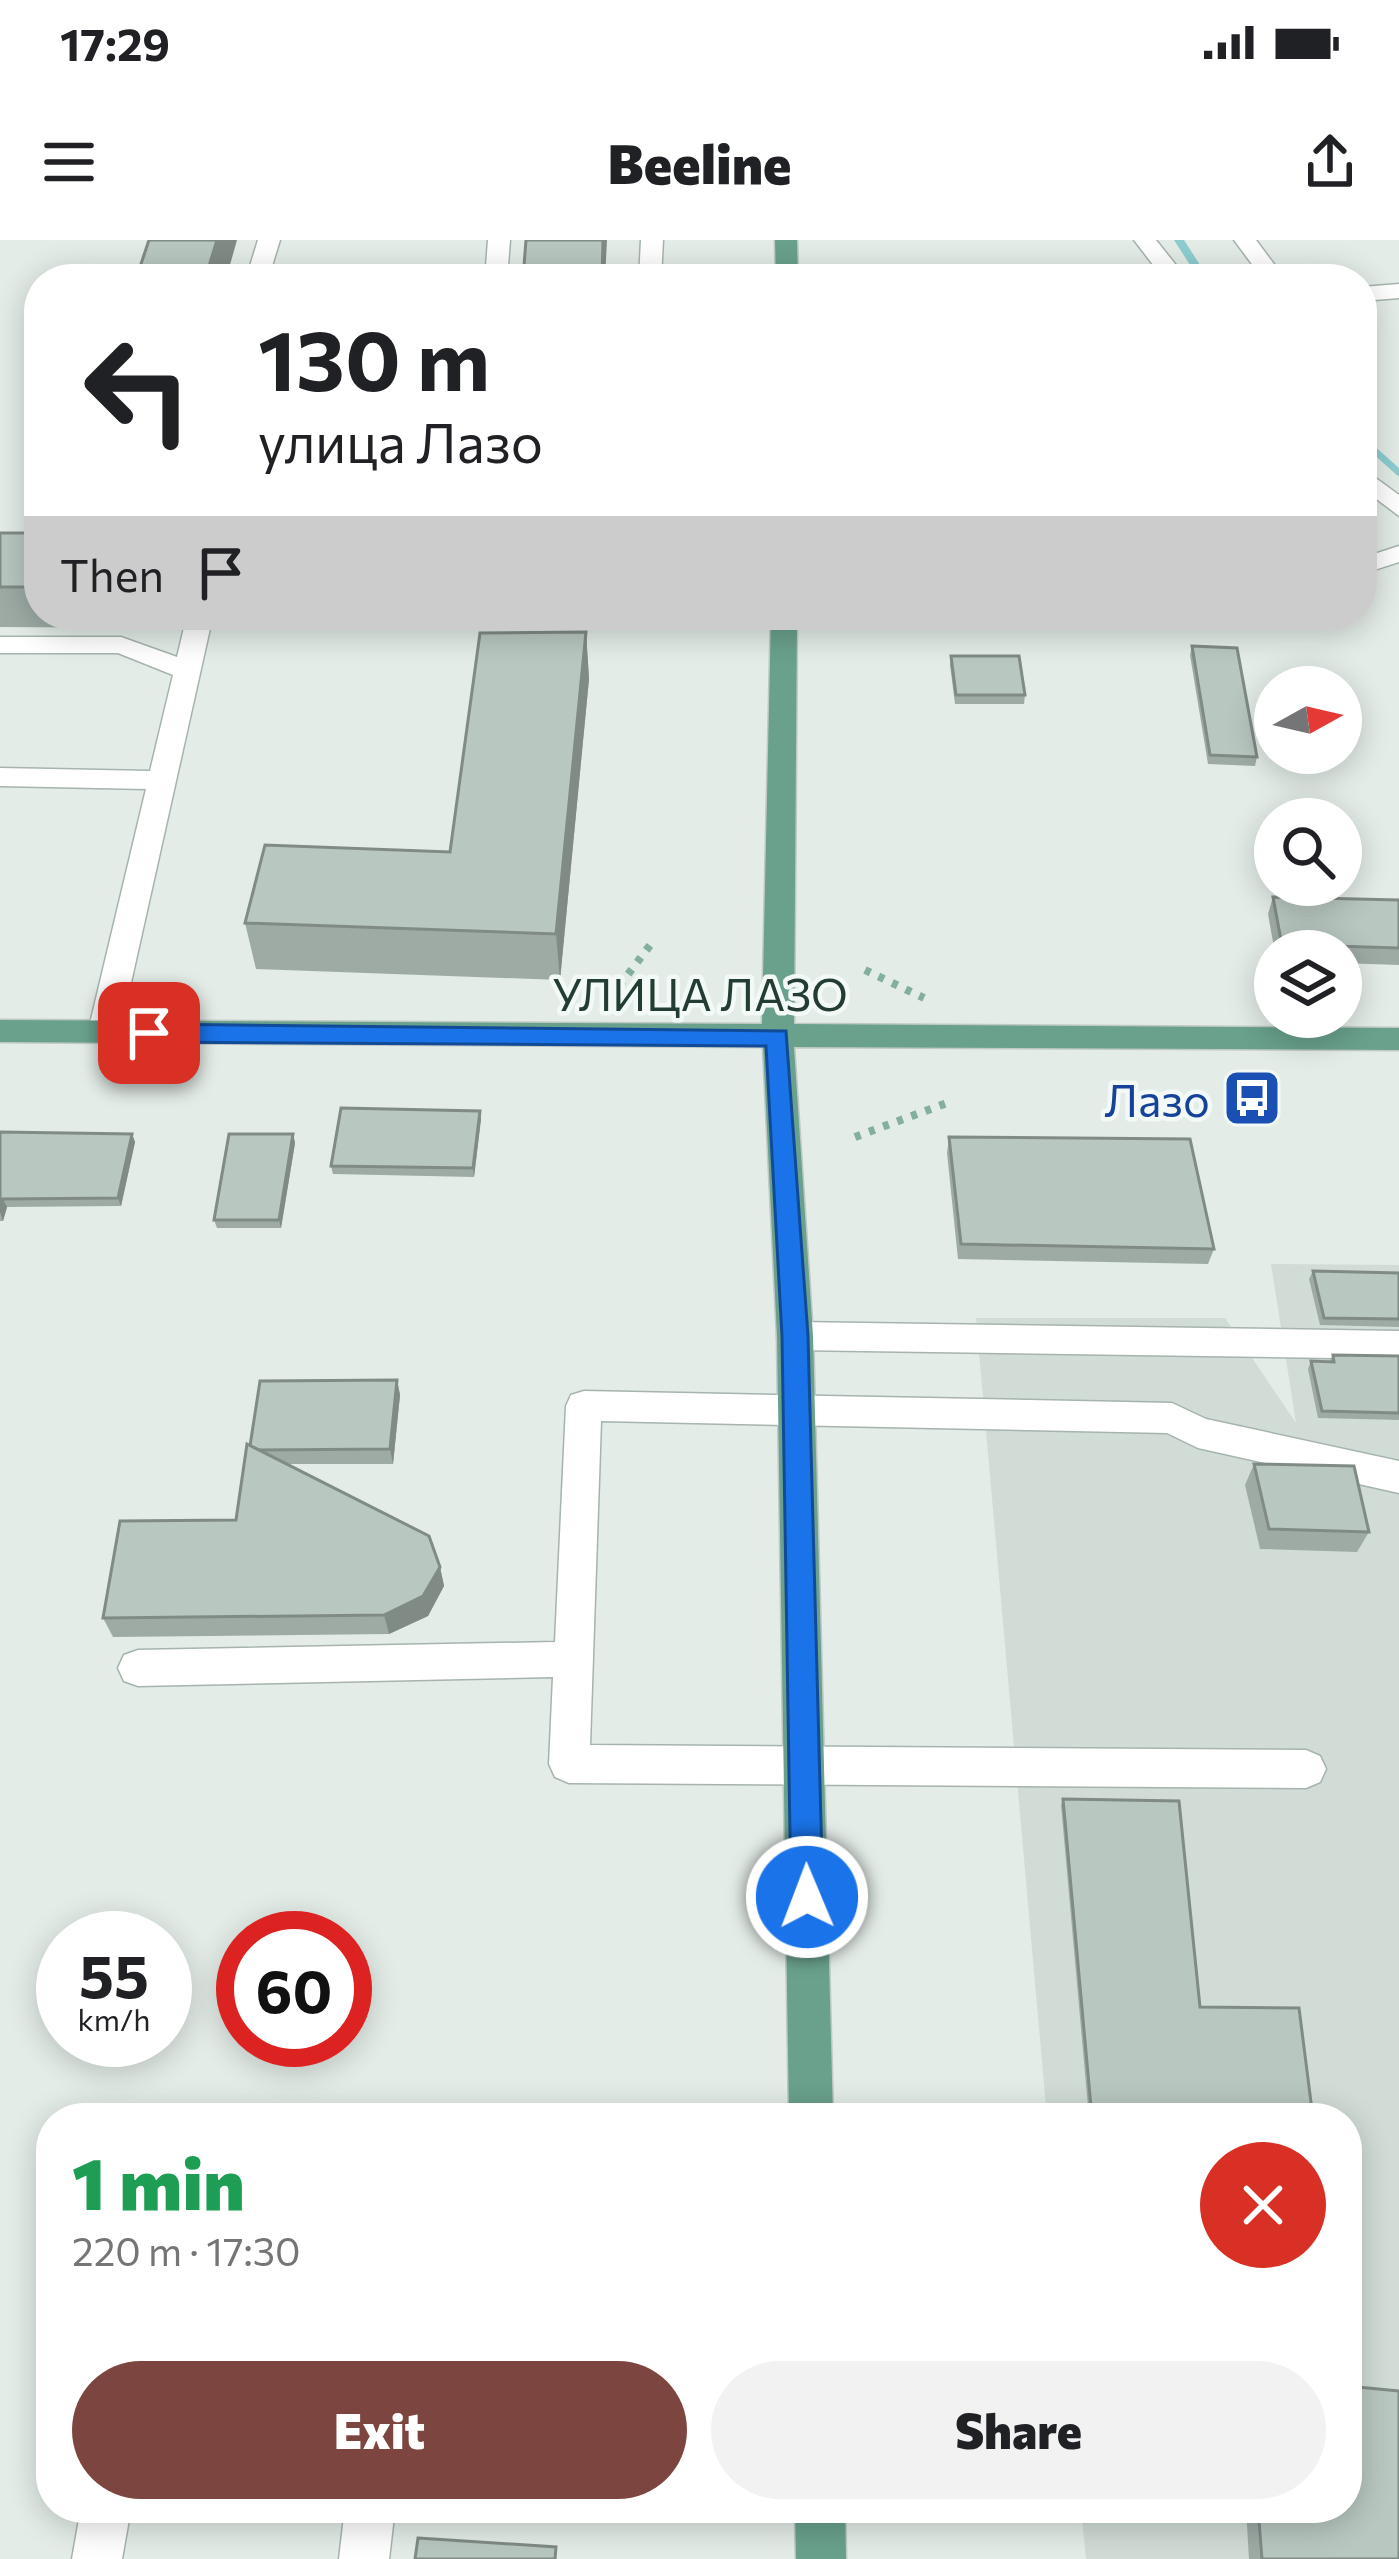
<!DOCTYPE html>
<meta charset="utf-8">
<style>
body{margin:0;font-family:Commissioner,sans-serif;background:#f2f2f2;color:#202124;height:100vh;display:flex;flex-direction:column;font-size:45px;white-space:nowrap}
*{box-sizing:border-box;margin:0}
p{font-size:39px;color:#757577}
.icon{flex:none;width:66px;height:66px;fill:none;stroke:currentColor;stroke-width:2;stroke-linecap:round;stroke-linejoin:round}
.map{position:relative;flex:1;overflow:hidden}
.side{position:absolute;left:36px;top:1863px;width:1326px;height:420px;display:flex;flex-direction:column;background:#fff;border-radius:48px;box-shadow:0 6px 30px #0003}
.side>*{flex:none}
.guide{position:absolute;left:24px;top:24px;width:1353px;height:366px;border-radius:48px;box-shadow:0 6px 30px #0003;background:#fff;color:#202124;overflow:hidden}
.needle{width:78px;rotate:82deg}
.controls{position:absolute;left:1254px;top:426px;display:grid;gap:24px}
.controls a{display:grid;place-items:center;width:108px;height:108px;border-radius:50%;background:#fff;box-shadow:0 6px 30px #0003;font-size:60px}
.speed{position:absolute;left:36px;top:1671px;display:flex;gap:24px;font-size:60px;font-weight:700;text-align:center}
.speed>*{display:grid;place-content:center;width:156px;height:156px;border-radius:50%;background:#fff;box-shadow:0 6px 30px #0003;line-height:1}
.speed small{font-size:30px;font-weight:400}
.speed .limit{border:18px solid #d22;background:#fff;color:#111}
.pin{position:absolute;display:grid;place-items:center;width:102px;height:102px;color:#fff;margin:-51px;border-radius:24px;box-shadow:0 6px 18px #0006}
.me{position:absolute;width:132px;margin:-66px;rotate:359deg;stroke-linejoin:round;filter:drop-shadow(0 0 9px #0008)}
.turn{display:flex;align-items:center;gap:42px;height:252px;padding:0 36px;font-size:54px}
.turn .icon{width:156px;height:156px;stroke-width:2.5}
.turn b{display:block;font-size:84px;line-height:102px}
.then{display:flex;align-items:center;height:114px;padding:0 36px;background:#0003;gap:24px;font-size:45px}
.round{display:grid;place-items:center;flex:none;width:126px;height:126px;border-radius:63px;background:#f2f2f2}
.head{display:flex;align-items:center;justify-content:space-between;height:204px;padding:0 36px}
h1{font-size:72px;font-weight:800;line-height:90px;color:#1e9e55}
.primary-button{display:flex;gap:24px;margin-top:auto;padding:24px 36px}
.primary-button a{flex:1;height:138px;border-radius:72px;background:#7d453f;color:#fff;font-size:48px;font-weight:800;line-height:138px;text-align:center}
.primary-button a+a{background:#f2f2f2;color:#202124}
.status{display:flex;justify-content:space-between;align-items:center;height:84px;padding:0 60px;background:#fff;direction:ltr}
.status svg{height:33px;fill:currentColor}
header{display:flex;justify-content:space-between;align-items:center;height:156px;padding:0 36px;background:#fff;font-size:54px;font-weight:800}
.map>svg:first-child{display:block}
.built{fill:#d1dcd6}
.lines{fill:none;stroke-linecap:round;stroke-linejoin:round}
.stream{fill:#8dcdd0;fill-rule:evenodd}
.minor-casing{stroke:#a6b4ad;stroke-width:3}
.major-casing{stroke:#c1c9c6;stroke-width:3}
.path{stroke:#84af9d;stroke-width:8;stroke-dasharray:6 9;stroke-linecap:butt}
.minor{fill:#fff;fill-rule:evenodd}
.major{fill:#69a18c;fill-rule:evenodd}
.wall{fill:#9eaba5}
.shaded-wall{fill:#818b86}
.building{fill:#b8c7c0;stroke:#818b86;stroke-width:3}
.route{fill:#1a73e8;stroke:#114b97;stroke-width:3}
.labels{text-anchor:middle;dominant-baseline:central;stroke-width:9;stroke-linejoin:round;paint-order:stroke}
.street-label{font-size:45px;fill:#233d33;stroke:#f3f9f6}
.transit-label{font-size:45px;fill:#164399;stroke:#f3f9f6;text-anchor:end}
</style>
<div class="status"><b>17:29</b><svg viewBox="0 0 49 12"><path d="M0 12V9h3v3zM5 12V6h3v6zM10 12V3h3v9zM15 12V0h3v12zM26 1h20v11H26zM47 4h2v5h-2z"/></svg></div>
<header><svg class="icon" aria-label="menu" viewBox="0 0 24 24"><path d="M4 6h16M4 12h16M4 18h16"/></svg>Beeline<svg class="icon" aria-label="share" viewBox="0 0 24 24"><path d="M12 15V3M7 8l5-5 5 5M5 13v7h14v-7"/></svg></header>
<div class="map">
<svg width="1399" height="2319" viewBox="0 0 1399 2319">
<rect width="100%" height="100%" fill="#e3ece7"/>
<path class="built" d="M1271 1024 1399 1025V2319H1086L1081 2268H1347V1878H1047L976 1078H1225L1296 1183Z"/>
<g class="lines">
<g class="stream">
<path d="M1174 0H1184L1209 39H1199Z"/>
<path d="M1362 195 1399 228V237L1362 204Z"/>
</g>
<g class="minor-casing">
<g id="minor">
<path d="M258 0H280L268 39H246Z"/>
<path d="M488 0H510L507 39H485Z"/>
<path d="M641 0H663L661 39H639Z"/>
<path d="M1134 0H1156L1187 39H1164Z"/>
<path d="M1234 0H1256L1285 39H1263Z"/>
<path d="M1399 44V58L1362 61V47Z"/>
<path d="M1362 228 1399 255V276L1362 248Z"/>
<path d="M1399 306V322L1362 334V318Z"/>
<path d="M187 375H213L120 792 115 800H93L88 792 146 549 0 546V528L150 531 173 435 118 413H0V397H121L177 417Z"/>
<path d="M795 1082 1399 1091V1119L795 1110 783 1106 777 1096 783 1086Z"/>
<path d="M584 1151 1172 1163 1206 1179 1399 1221V1253L1198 1208 1167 1193 601 1181 590 1505 1306 1510 1320 1516 1326 1529 1320 1542 1306 1548 569 1543 555 1537 549 1524 553 1437 138 1446 124 1441 118 1428 124 1415 138 1410 555 1402 566 1166 571 1155Z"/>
<path d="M81 2268H131L122 2319H72Z"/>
<path d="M345 2268H395L389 2319H339Z"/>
</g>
</g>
<g class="major-casing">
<g id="major">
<path d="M775 0H797L798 39H776Z"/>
<path d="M771 375H797L794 784 1399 788V810L794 807 813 1096 833 1878H789L777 1096 763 807 0 802V780L762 784Z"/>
<path d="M795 2268H845L846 2319H796Z"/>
</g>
</g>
<g class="path">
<path d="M865 730 924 758"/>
<path d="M610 758 651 704"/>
<path d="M855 897 947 863"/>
</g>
<use href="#minor" class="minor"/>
<use href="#major" class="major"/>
</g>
<g class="wall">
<path d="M0 293H39V375H163L160 388 0 387Z"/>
<path d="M586 392 589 439 560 740 256 729 245 683 450 612Z"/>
<path d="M1192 406 1257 517 1255 526 1208 524 1190 415Z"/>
<path d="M951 416 1025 455 1024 464H955L950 425Z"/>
<path d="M1273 657 1399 660V725L1341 723V711H1275V713L1268 674Z"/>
<path d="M481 879 474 937 333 934 331 926Z"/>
<path d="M0 892 132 894 135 902 121 966 7 967 3 981H0Z"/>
<path d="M293 894 295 903 281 988H217L214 980Z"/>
<path d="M949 897 1214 1009 1208 1024 958 1019 947 913Z"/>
<path d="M1313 1031 1399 1033V1087L1320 1085 1309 1039Z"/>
<path d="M1333 1115 1399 1116V1180L1318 1178 1308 1129 1311 1121 1329 1122Z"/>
<path d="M397 1140 400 1155 393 1224H286L440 1327 444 1346 428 1376 389 1394 113 1397 103 1378 236 1280 250 1206Z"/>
<path d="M1254 1224 1369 1292 1357 1312 1260 1309 1245 1245Z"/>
<path d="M1063 1559 1200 1767 1313 1878H1089L1061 1565Z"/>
<path d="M1246 2268H1347L1399 2319H1249Z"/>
</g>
<g class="shaded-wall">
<path d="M217 0H237L226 39H205Z"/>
<path d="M603 0H607L605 39H602Z"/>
<path d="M586 392 589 439 560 740 556 694Z"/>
<path d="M480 871 481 879 474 937 473 928Z"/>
<path d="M132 894 135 902 121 966 118 958Z"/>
<path d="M293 894 295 903 281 988 279 980Z"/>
<path d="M3 959 7 967 3 981 0 972Z"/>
<path d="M397 1140 400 1155 393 1224 390 1209Z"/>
<path d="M440 1327 444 1346 428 1376 389 1394 384 1375Z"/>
</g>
<g class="building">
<path d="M149 0H217L205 39H136Z"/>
<path d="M526 0H603L602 39H523Z"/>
<rect x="0" y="293" width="39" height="54"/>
<path d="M586 392 556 694 245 683 265 605 450 612 480 393Z"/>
<path d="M1192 406 1237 408 1257 517 1210 515Z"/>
<path d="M951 416H1019L1025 455H956Z"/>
<path d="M1273 657 1399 660V708L1336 706 1337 711H1283Z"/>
<path d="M341 868 480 871 473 928 331 926Z"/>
<path d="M0 892 132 894 118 958 3 959 0 972Z"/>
<path d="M229 894H293L279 980H214Z"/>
<path d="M949 897 1190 899 1214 1009 961 1004Z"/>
<path d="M1313 1031 1399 1033V1079L1324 1078Z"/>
<path d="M1333 1115 1399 1116V1173L1322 1171 1311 1121 1334 1122Z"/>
<path d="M397 1140 390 1209 258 1210 250 1206 260 1141Z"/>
<path d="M247 1204 429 1296 440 1327 423 1356 384 1375 103 1378 120 1281 236 1280Z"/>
<path d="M1254 1224 1354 1226 1369 1292 1269 1289Z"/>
<path d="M1063 1559 1179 1561 1200 1767 1299 1768 1313 1878H1092Z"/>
<path d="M1347 2146 1399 2151V2319H1262L1258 2268H1347Z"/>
<path d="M418 2298 556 2307 555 2319H415Z"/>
</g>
<path class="route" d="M149 784 786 791 808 1096 823 1657 819 1668 807 1672 796 1668 791 1657 782 1096 766 806 149 802 137 793Z"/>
<defs>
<g id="bus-square" transform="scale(3)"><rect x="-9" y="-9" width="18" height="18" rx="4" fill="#1a4fb4" stroke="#f3f9f6"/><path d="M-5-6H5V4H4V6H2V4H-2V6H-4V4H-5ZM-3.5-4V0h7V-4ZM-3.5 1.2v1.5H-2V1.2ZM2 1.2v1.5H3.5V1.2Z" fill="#fff"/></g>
</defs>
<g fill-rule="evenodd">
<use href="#bus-square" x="1252" y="858"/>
</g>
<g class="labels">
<g class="street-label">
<text x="700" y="752">УЛИЦА ЛАЗО</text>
</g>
<g class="transit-label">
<text x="1210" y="858">Лазо</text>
</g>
</g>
</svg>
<div class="controls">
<a><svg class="needle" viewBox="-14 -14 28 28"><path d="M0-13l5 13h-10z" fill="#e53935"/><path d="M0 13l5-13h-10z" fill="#757577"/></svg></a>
<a><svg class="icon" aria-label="search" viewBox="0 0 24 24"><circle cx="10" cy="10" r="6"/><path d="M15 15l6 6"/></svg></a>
<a><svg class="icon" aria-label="layers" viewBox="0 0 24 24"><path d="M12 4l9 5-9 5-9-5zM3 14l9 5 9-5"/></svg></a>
</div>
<div class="speed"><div>55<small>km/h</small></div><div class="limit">60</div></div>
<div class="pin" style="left:149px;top:793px;background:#d93025"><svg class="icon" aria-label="arrive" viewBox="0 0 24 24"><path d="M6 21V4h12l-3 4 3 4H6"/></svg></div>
<svg class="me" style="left:807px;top:1657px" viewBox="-20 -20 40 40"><circle r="17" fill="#1a73e8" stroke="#fff" stroke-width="3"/><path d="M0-11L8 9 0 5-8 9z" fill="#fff"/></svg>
<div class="guide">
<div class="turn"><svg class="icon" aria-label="left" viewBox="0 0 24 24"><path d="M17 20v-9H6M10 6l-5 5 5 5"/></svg><div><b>130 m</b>улица Лазо</div></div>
<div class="then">Then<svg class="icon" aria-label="arrive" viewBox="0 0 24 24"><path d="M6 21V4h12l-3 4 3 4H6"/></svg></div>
</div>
<section class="side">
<div class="head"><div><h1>1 min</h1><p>220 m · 17:30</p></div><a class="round" style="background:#d93025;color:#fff"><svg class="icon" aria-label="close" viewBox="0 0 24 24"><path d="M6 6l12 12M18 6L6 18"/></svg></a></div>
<div class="primary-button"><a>Exit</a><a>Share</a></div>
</section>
</div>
